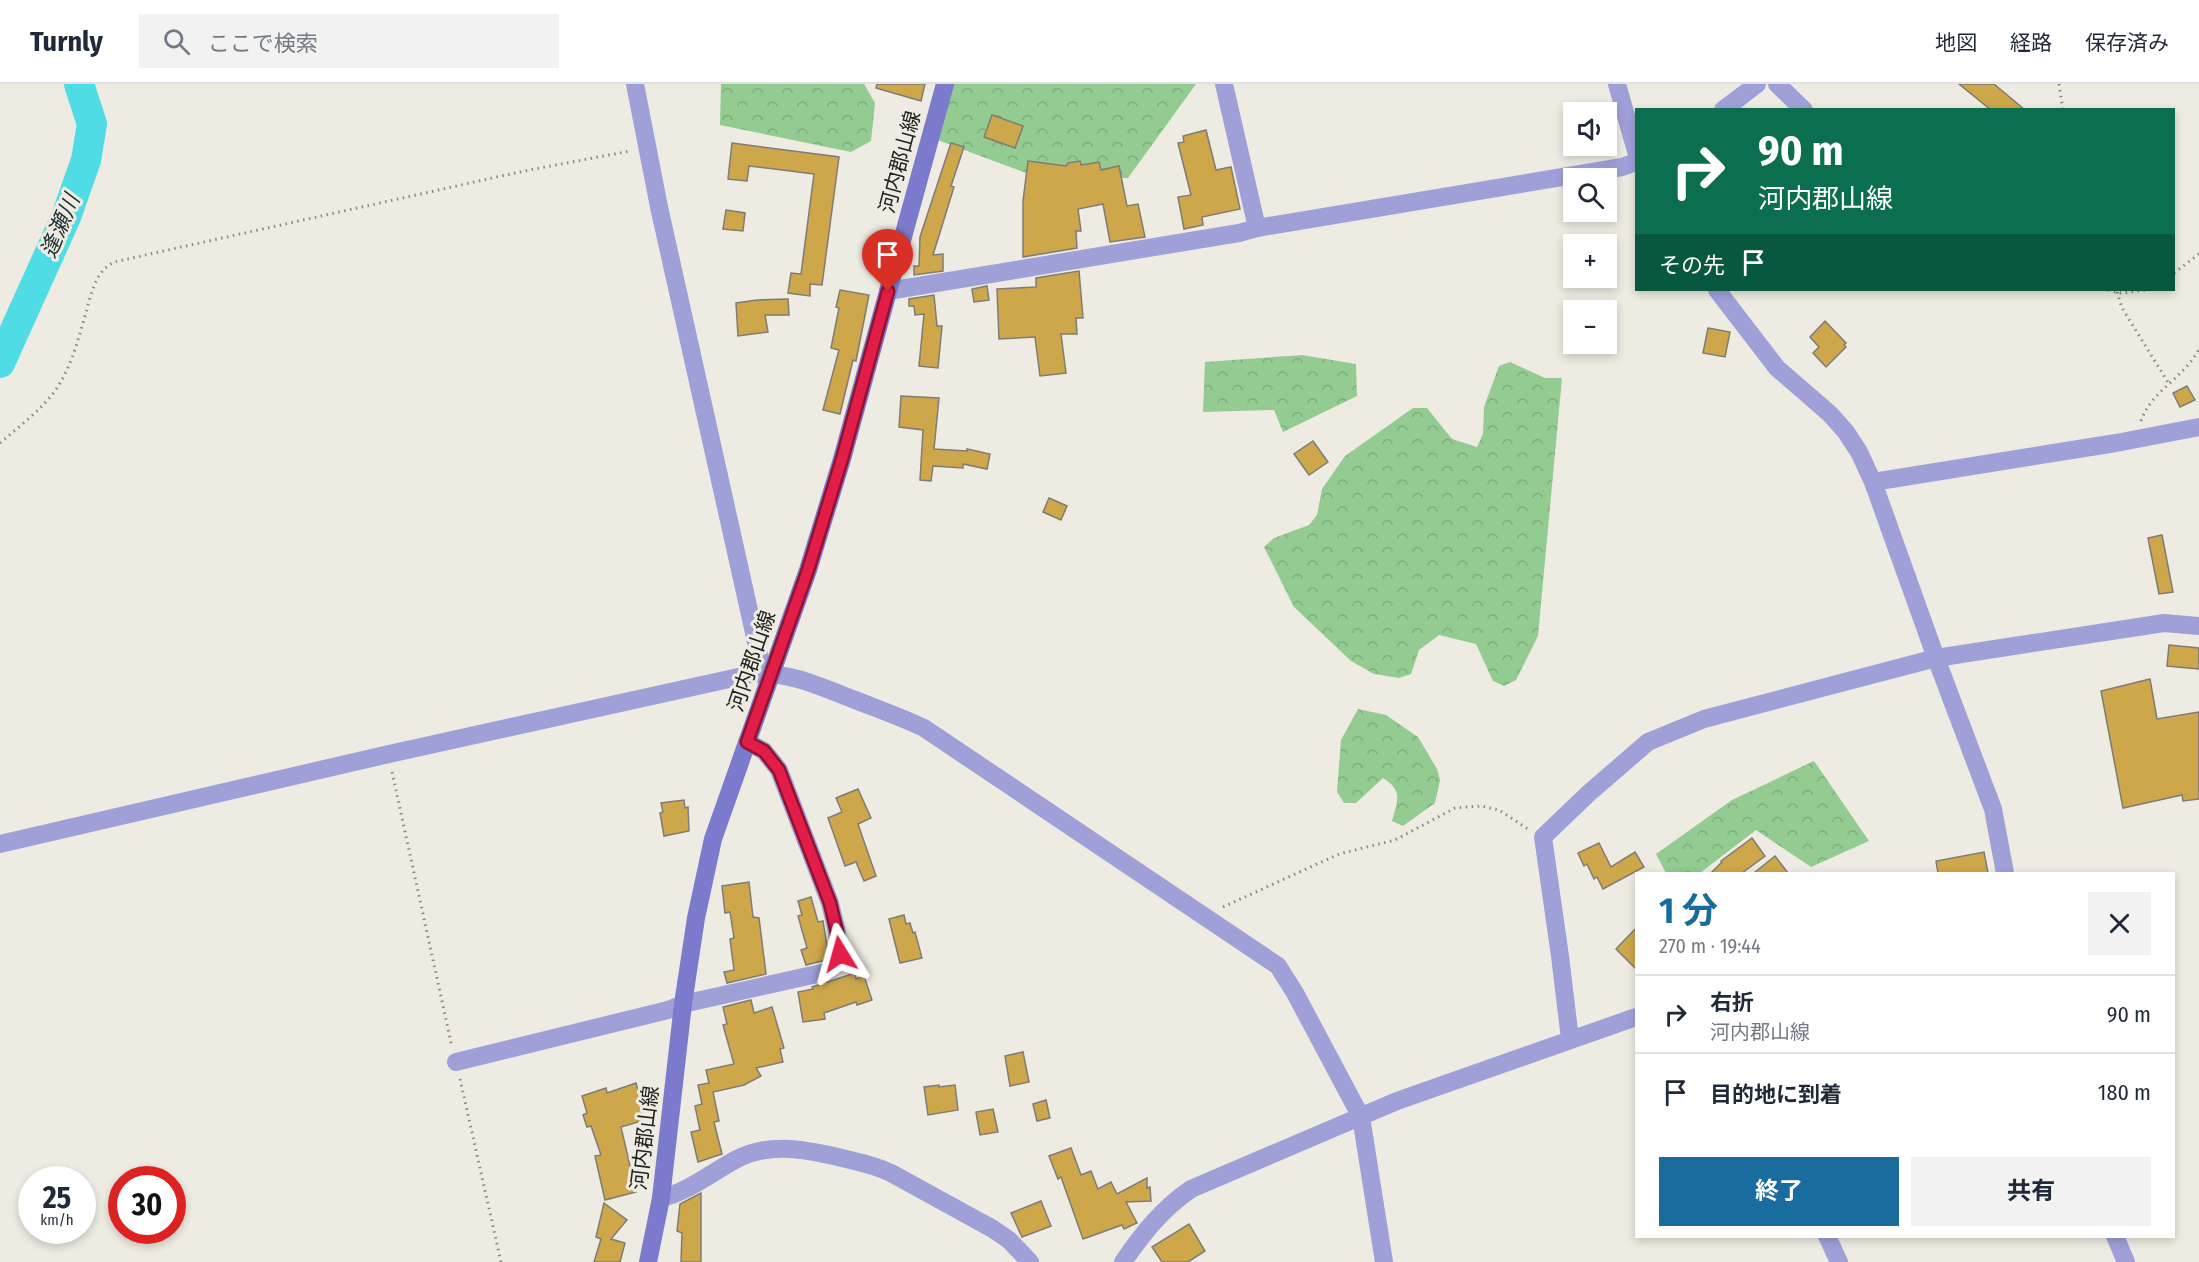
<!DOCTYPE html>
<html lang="ja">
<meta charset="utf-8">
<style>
body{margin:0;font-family:"Fira Sans Condensed","Noto Sans JP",sans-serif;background:#f2f2f3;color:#1f2937;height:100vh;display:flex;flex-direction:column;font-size:22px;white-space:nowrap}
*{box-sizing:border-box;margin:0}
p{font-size:20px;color:#747a83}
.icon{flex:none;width:33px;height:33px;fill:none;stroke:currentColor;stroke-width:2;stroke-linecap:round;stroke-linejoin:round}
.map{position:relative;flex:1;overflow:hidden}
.drawer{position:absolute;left:1635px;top:788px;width:540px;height:366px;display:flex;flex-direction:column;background:#fff;border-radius:0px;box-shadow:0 3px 9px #0003}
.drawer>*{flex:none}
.guide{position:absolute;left:1635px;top:24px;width:540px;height:183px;border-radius:0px;box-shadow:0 3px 9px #0003;background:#0b6e4f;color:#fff;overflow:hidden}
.fabs{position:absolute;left:1563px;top:18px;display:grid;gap:12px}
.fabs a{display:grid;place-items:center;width:54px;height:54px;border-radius:0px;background:#fff;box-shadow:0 3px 9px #0003;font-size:30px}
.speed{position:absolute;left:18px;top:1082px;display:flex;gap:12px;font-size:30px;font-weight:700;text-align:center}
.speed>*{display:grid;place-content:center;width:78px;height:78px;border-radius:50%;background:#fff;box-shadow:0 3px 9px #0003;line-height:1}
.speed small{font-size:15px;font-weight:400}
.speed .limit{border:9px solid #d22;background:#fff;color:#111}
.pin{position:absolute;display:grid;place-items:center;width:51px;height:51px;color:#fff;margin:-62px -26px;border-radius:50% 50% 50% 0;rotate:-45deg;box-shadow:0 0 6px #0007}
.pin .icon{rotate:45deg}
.me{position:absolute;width:66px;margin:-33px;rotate:352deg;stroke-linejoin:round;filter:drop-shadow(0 0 4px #0008)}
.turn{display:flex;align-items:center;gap:21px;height:126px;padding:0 24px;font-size:27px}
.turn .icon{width:78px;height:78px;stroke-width:2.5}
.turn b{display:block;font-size:42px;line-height:51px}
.then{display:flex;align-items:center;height:57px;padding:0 24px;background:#0003;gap:12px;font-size:22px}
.round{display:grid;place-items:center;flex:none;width:63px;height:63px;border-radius:0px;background:#f2f2f3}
.headline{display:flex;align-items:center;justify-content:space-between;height:102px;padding:0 24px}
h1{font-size:36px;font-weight:700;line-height:45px;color:#196c9d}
.cta{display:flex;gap:12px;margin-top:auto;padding:12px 24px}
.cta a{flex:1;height:69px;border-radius:0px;background:#196c9d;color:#fff;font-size:24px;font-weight:700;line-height:69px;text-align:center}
.cta a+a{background:#f2f2f3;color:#1f2937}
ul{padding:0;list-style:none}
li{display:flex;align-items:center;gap:18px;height:78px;padding:0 24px;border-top:2px solid #e0e1e3}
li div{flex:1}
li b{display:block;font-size:22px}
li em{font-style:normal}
header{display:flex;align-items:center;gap:36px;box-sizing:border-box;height:84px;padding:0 30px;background:#fff;border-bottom:2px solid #e0e1e3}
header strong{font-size:28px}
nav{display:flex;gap:33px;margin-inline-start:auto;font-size:21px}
.search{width:420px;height:54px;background:#f2f2f3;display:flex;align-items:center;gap:15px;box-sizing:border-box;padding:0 21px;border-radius:0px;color:#747a83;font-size:22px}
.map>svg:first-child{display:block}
.forest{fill:url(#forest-crowns)}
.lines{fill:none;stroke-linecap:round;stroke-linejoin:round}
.river{stroke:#4fdce4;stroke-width:30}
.building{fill:#cea74b;stroke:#7f7c76;stroke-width:1.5}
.path{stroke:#8b8983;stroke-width:3;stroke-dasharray:1.5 4.5;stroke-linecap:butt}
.minor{stroke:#9fa0d8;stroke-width:18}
.secondary{stroke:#7c7acc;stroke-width:18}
.route-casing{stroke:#92132f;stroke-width:15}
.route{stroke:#e11d48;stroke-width:10}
.labels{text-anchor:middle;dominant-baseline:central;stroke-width:6;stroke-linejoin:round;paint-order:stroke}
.street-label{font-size:21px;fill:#22211e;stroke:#eeebe3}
.water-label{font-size:22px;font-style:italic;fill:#1a3233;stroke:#eeebe3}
</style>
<header>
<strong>Turnly</strong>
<div class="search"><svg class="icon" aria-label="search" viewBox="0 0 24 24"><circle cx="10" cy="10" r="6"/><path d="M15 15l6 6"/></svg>ここで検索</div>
<nav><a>地図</a><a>経路</a><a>保存済み</a></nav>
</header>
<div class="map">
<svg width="2199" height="1178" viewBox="0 0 2199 1178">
<defs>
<pattern id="forest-crowns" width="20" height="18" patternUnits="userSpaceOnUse" patternTransform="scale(1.5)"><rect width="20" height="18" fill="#93cb91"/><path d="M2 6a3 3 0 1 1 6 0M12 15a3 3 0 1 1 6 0" fill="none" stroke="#7eae7d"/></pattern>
</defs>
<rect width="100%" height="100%" fill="#eeebe3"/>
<g class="forest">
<path d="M721 0H864L875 19 871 57 851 68 720 41Z"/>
<path d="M945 0H1196L1128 94 1037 93 927 52Z"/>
<path d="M1302 271 1356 280 1357 312 1283 348 1274 326 1203 328 1205 278Z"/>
<path d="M1510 278 1545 294H1562L1538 552 1516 596 1504 602 1493 597 1476 560 1439 551 1419 566 1411 590 1399 594 1374 590 1351 577 1294 523 1264 463 1274 454 1309 441 1317 431 1322 405 1345 372 1413 324H1427L1452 355 1477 363 1483 350 1484 323 1499 282Z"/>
<path d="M1358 625 1386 631 1418 653 1437 685 1440 696 1435 719 1403 742 1392 737C1397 717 1404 707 1383 694L1356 719H1344L1337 708 1341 656Z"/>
<path d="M1814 677 1869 757 1811 783 1756 746 1700 789H1666L1656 770 1732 716Z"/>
</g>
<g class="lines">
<path class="river" d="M0 279 66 133 86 76 92 40 79 0"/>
</g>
<g class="building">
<path d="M877 0H925L921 17 876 4Z"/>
<path d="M1959 0H1994L2025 26H1991Z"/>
<path d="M992 31 1023 42 1015 64 984 53Z"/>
<path d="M1206 46 1216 86 1231 83 1240 125 1202 133 1203 141 1184 145 1178 113 1191 111 1178 59 1184 58 1183 52Z"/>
<path d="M732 59 839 73 822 201 810 200V212L788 209 791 189 801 190 814 90 749 82 747 97 728 95Z"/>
<path d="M951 59 964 63 951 102 954 103 933 171 943 170V187L914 191V182H919L920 153Z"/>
<path d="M1028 77 1066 82 1068 79 1080 77 1081 81 1099 78 1101 86 1119 82 1127 122 1138 120 1145 153 1110 158 1103 120 1078 125 1081 147H1076L1077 164 1023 173V117Z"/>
<path d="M726 126 745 129 743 147 723 145Z"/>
<path d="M1079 187 1083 234H1076L1077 250H1061L1066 289 1040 292 1035 253 999 255 997 205 1036 203V194Z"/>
<path d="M987 202 989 216 974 218 972 205Z"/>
<path d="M840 206 869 211 856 277 853 276 840 330 823 326 839 266 831 264 839 224 836 223Z"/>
<path d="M934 211 937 242H942L938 284 919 282 924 230 915 231 914 222H909V215Z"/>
<path d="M788 215 789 231H765L768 248 738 252 736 219 757 216Z"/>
<path d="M1825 237 1846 259 1844 261 1846 263 1826 283 1813 269 1819 263 1810 253Z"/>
<path d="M1708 244 1730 248 1725 273 1703 269Z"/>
<path d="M2187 302 2195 316 2180 323 2173 309Z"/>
<path d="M901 312 939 314 934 365 967 367V365L990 370 987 385 963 380V384L933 382 931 397 920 396 923 346 899 343Z"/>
<path d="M1313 357 1328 378 1309 391 1294 370Z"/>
<path d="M1049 414 1067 422 1061 436 1043 428Z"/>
<path d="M2162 451 2173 508 2159 510 2148 454Z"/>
<path d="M2169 561 2199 564V585L2167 582Z"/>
<path d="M2150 595 2157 635 2199 628V715L2183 717 2182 711 2123 724 2101 607Z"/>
<path d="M858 705 871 734 858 740 876 792 864 797 856 778 845 782 828 734 842 728 836 714Z"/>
<path d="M684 716 685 724 688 723 689 747 664 752 660 729 663 728 661 719Z"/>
<path d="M1752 754 1765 772 1742 789H1711L1722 778 1721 777Z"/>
<path d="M1599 759 1611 783 1635 768 1644 783 1603 805 1597 793 1594 795 1587 780 1584 782 1578 769Z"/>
<path d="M1984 768 1988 789H1938L1936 777Z"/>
<path d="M1775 772 1788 789H1754Z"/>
<path d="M749 798 753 833 759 834 766 890 727 899 724 888 734 886 730 855 734 854 730 828 725 829 722 802Z"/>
<path d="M811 813 818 838 823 837 828 868 826 875 822 877 806 881 801 866 807 864 798 832 802 831 798 817Z"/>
<path d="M904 831 906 840 910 839 913 849 915 848 922 874 900 879 889 835Z"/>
<path d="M1636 844V885L1616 865Z"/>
<path d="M855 889 856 895 864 892 872 916 857 921 856 918 824 929 825 935 803 938 798 908 813 905 812 903Z"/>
<path d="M751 916 754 929 772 923 784 964 780 965 783 978 756 984 761 992 744 1001 713 1008 719 1037 714 1038 722 1070 698 1078 691 1048 700 1046 695 1022 702 1020 698 1001 709 999 706 986 734 980 723 941 727 940 723 923Z"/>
<path d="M1023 968 1029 998 1010 1002 1005 972Z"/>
<path d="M636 999 638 1007 643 1005 647 1018 643 1019 648 1035 621 1043 636 1108 605 1116 595 1072 601 1071 591 1042 587 1043 583 1031 587 1029 582 1012 606 1004 607 1009Z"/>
<path d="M939 1001V1003L955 1001 958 1026 928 1031 924 1003Z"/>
<path d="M1046 1016 1050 1034 1037 1037 1033 1020Z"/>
<path d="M993 1025 998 1048 980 1051 976 1028Z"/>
<path d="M1071 1064 1081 1091 1091 1087 1098 1105 1111 1098 1117 1110 1147 1094V1104L1150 1103 1151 1117 1126 1118 1137 1139 1124 1145 1122 1141 1083 1155 1061 1093 1058 1095 1049 1072Z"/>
<path d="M701 1109V1178H681L682 1149 677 1147 680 1120Z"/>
<path d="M1041 1117 1051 1142 1022 1153 1011 1129Z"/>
<path d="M604 1119 627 1136 611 1155 625 1159 620 1178H594L601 1155 596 1153Z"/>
<path d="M1189 1140 1205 1167 1188 1178H1162L1152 1163Z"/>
</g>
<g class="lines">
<g class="path">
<path d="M2059 0 2063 26"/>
<path d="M2174 189 2199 170"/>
<path d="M2108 206 2121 209 2146 206"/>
<path d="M2117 208 2122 224 2169 300"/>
<path d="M2141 337C2151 307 2185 293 2199 265"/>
<path d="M0 359C15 346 32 333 45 319 68 295 76 263 85 232 91 212 94 188 114 178L524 87 630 67"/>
<path d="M392 688 452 963"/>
<path d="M1223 823 1339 770 1395 756 1455 724 1481 722 1499 726 1528 745"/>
<path d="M460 995 501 1178"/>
</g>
<g class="minor">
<path d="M635 0 659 123 763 589"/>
<path d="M1224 0 1257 144"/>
<path d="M1617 0 1636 67"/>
<path d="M1777 0 1804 26"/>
<path d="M1723 26 1757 0"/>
<path d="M1717 206 1777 284 1830 330 1846 348 1859 368 1873 398 1936 574 1993 725 2005 789"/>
<path d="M888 207 1239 149 1257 144 1622 83 1636 78"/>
<path d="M1873 398 2116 359 2199 343"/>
<path d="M0 760 389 670 752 590C789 587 821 603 855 616 878 625 901 633 924 644L1278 882 1295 909 1361 1033 1384 1178"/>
<path d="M1570 955 1560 872 1543 753 1589 709 1648 658 1704 635 1936 574 2164 539 2199 542"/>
<path d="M456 978 668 926 683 920 826 888 835 882 840 870 837 848 830 819 779 686 764 667 747 658"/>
<path d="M661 1114C684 1110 713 1088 735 1076 768 1058 803 1065 838 1073 857 1078 873 1080 891 1089L993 1145 1009 1156 1030 1178"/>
<path d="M1827 1152 1839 1178"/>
<path d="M2115 1152 2126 1178"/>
<path d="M1123 1178C1143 1149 1162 1125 1191 1105L1397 1017 1636 933"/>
</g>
<path class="secondary" d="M648 1178 661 1114 683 920 696 834 713 755 808 486 842 375 945 0"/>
</g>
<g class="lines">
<g class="route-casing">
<path id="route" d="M840 870 837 848 830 819 779 686 764 667 747 658 808 486 842 375 888 207"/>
</g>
<use href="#route" class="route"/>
</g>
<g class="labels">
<g class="street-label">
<text transform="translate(900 78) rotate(-75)">河内郡山線</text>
<text transform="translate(752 577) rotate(-71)">河内郡山線</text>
<text transform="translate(645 1054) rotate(-83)">河内郡山線</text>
</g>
<g class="water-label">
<text transform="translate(60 142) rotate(-67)">逢瀬川</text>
</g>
</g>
</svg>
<div class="fabs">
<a><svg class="icon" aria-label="sound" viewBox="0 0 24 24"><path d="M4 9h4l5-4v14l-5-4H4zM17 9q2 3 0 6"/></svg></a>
<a><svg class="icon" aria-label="search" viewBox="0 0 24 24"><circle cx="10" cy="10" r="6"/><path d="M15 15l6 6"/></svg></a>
<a>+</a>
<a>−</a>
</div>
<div class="speed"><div>25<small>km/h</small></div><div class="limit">30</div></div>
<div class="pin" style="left:888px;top:207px;background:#d93025"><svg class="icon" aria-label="arrive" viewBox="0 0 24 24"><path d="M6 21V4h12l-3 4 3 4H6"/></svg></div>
<svg class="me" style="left:840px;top:870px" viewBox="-20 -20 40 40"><path d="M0-17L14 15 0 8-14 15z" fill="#e11d48" stroke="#fff" stroke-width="4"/></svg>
<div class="guide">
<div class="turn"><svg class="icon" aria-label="right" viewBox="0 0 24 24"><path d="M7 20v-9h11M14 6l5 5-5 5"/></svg><div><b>90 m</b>河内郡山線</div></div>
<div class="then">その先<svg class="icon" aria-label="arrive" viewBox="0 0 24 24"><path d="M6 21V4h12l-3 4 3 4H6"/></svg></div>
</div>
<section class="drawer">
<div class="headline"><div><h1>1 分</h1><p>270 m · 19:44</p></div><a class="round"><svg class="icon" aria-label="close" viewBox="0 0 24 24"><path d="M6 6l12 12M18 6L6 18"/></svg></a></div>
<ul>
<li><svg class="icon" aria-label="right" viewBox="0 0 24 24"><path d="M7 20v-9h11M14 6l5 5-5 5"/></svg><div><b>右折</b><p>河内郡山線</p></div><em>90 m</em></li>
<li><svg class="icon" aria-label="arrive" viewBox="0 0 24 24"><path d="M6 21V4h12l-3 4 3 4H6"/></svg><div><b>目的地に到着</b></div><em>180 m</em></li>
</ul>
<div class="cta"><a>終了</a><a>共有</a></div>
</section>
</div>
